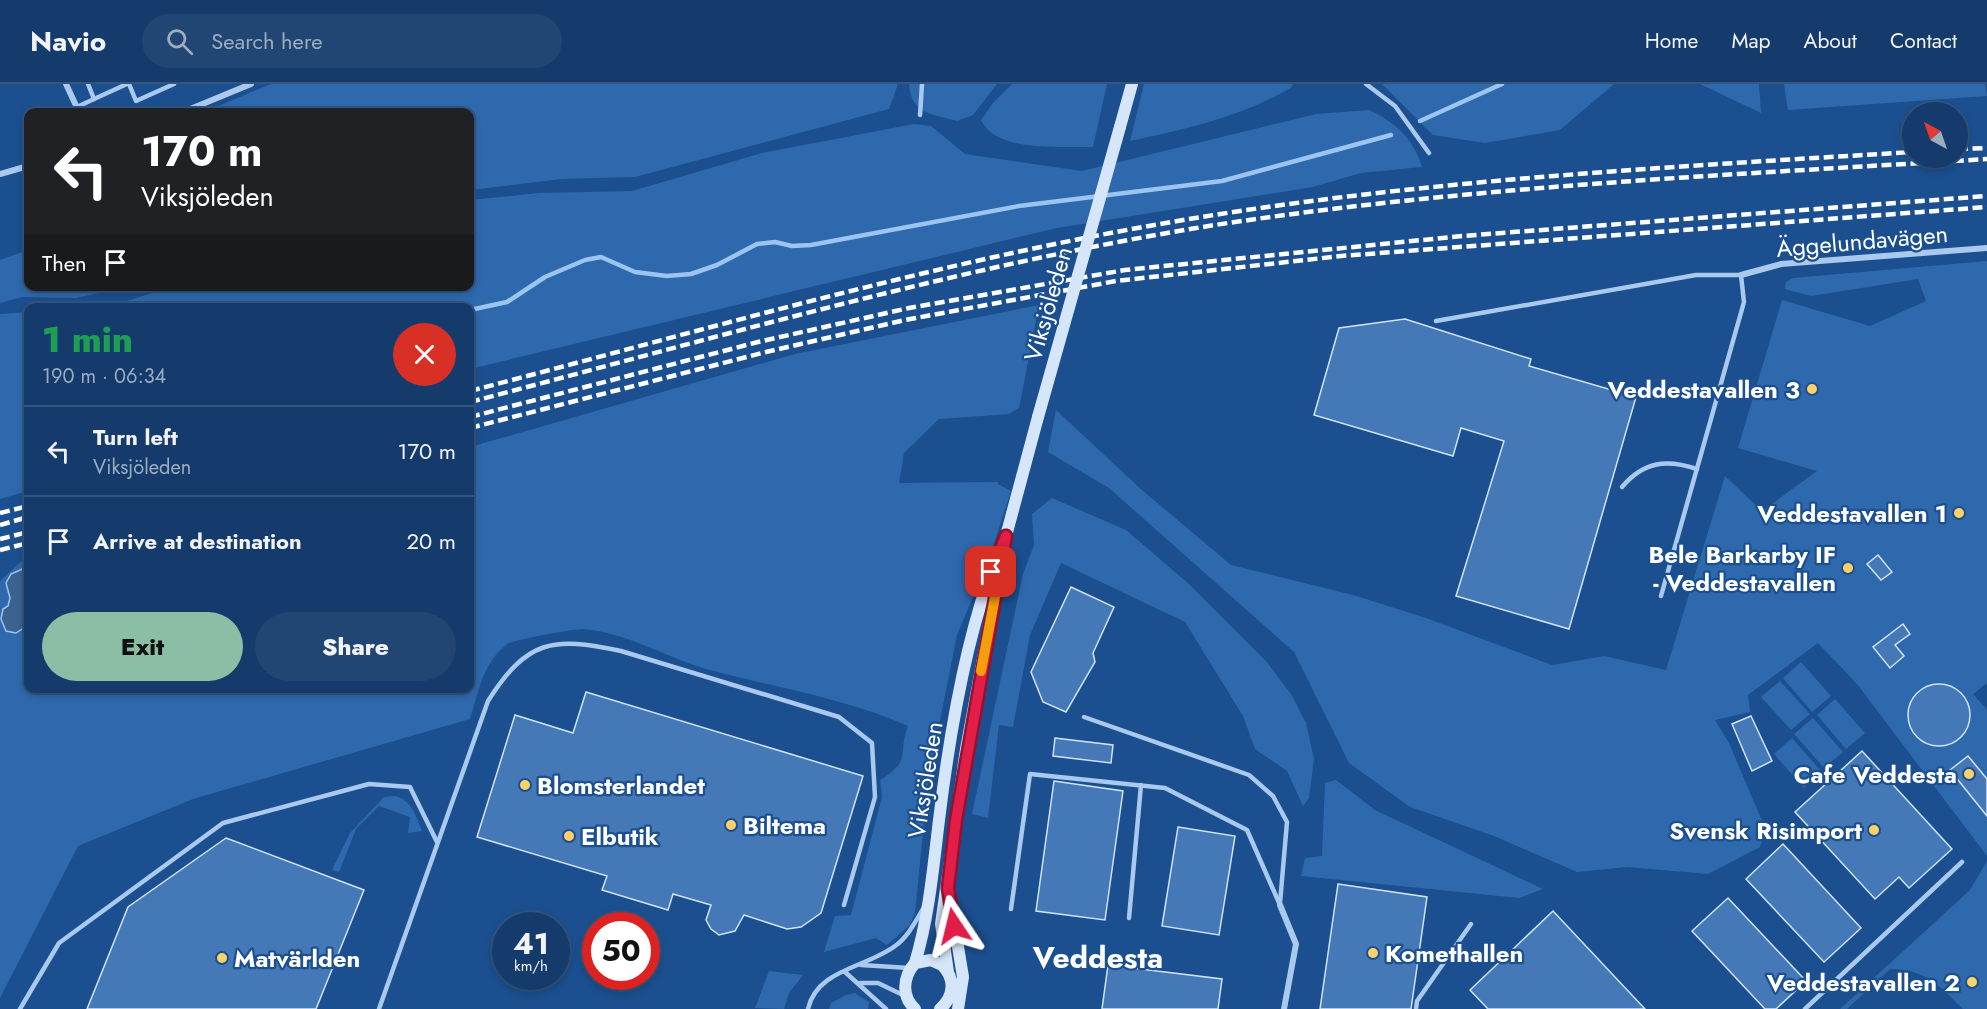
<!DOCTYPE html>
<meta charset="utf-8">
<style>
body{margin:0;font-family:Jost,sans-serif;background:#214673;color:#f1f3f6;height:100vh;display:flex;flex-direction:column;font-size:22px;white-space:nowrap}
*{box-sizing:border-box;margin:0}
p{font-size:20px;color:#9dadc1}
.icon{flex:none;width:33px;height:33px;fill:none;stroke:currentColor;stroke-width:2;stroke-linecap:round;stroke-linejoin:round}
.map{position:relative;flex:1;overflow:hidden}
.drawer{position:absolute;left:24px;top:219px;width:450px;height:390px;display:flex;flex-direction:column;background:#143b6b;border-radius:12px;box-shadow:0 3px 9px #0003,0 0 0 2px #33557e}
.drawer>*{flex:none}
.hud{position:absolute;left:24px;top:24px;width:450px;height:183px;border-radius:12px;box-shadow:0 3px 9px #0003,0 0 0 2px #33557e;background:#202124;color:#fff;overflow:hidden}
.needle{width:39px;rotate:320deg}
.tools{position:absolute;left:1902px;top:18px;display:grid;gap:12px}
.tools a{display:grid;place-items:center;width:66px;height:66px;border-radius:50%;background:#143b6b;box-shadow:0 3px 9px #0003,0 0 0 2px #33557e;font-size:30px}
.speed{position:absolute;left:492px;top:828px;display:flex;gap:12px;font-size:30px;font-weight:700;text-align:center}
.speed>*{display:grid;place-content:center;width:78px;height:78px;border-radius:50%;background:#143b6b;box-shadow:0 3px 9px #0003,0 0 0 2px #33557e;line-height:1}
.speed small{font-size:15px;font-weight:400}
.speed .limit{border:9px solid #d22;background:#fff;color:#111}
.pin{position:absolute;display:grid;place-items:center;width:51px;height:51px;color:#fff;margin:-26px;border-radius:12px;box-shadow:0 3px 9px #0006}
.me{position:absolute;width:66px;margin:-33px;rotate:350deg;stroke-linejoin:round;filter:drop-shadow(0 0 4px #0008)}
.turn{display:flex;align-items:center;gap:21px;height:126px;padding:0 18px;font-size:27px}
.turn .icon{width:78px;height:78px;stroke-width:2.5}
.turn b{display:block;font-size:42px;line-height:51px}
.then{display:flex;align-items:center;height:57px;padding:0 18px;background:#0003;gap:12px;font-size:22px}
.round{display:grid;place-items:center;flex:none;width:63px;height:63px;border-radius:32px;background:#214673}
.headline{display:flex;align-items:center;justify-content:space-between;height:102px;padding:0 18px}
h1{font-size:36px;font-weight:800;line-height:45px;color:#1e9e55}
.button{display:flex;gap:12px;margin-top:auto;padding:12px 18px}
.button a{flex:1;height:69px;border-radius:36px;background:#8abfa5;color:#111;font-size:24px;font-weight:800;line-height:69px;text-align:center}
.button a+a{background:#214673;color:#f1f3f6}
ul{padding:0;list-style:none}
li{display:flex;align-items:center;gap:18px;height:90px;padding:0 18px;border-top:2px solid #33557e}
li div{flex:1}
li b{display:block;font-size:22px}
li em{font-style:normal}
header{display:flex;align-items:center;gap:36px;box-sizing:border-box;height:84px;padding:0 30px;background:#143b6b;border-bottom:2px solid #33557e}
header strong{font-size:28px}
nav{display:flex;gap:33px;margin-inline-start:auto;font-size:21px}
.search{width:420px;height:54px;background:#214673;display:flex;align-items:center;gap:15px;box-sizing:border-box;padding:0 21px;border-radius:33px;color:#9dadc1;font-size:22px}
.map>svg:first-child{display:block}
.green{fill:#2e69ad}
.water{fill:#3c6290;stroke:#9cc4f0;stroke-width:1.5}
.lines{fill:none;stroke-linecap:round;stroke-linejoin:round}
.stream{stroke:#9cc4f0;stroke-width:4.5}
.building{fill:#4478b7;stroke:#cfe3fa;stroke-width:1.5}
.service{stroke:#a9c9ee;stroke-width:4.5}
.minor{stroke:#a9c9ee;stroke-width:6}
.secondary{stroke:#d6e6fa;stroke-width:12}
.rail{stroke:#fff;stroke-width:4.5;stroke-dasharray:10 4.5;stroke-linecap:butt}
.secondary-bridge{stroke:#d6e6fa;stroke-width:12}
.route-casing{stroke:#92132f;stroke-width:15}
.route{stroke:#e11d48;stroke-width:10}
.slow{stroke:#f59e0b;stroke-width:10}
.poi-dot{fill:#ffd166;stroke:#1b4f8f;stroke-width:2}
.labels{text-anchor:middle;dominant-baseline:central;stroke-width:4.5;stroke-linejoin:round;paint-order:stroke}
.street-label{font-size:24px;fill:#fff;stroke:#1b4f8f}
.poi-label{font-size:24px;font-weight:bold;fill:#fff;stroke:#1b4f8f;text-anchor:end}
.district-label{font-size:30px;font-weight:bold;fill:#fff;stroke:#1b4f8f}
</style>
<header>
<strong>Navio</strong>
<div class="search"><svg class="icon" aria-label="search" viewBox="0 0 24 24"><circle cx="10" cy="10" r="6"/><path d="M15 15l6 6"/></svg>Search here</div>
<nav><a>Home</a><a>Map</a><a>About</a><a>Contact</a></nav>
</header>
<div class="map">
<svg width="1987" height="925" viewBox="0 0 1987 925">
<rect width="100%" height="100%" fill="#1b4f8f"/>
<g class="green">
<path d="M271 0H897V3L889 25 635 93 562 95 470 106V28H204Z"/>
<path d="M909 0H997L973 31 957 37C932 30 911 30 909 0Z"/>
<path d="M1012 0H1107L1093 63C1062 62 996 69 981 36L993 19Z"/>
<path d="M1144 0H1293L1291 4C1240 33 1187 45 1130 57Z"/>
<path d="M1382 0H1614L1560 46 1485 59 1433 51Z"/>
<path d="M1700 0H1759L1761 29Z"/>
<path d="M1784 0H1985L1987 12 1788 26Z"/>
<path d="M1369 26C1396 39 1413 54 1422 83L1361 89 1313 103 1057 144 470 285V224H71L127 217 171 203 470 202V116L539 109 632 107 762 69 914 40 931 42 965 70 1082 87 1316 30Z"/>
<path d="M28 166V202L127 203 76 214 22 213 0 219V176Z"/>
<path d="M1987 177V599L1973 610 1987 626V772L1857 600 1818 559 1748 611 1750 628 1715 636 1729 659 1765 744 1760 763 1708 790 1627 783 1577 788 1494 752 1410 723 1349 679 1294 568 1109 404 1048 368 1056 326 1142 406 1231 481 1353 511 1426 534 1552 581 1604 572 1666 586 1725 392 1762 427 1817 387 1738 364 1782 216 1870 242 1926 217 1918 195 1811 212 1785 205 1786 198 1793 194Z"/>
<path d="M1039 221 1019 324 1009 330 939 335 904 369 899 399 998 398V400L1011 407 990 472 957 551 928 697 915 829 910 841 887 861 876 854 824 868 835 832 851 831 882 713 880 696C913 676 897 670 908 642 844 614 777 604 710 586 669 575 628 549 584 545 577 544 514 556 509 559 483 577 479 607 470 635L193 715 78 762 0 914V497L23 476 28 474V604H470V363L795 270Z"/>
<path d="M28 228V407L0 415V230Z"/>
<path d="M1052 414 1126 446 1189 500 1266 577 1291 610 1306 639 1314 675 1309 714 1303 722 1287 687 1255 665 1243 632 1185 538 1061 479 1030 551 1013 643 999 641 988 734 972 730 1023 490 1034 461 1032 430Z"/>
<path d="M1801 578 1831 612 1812 628 1783 594Z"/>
<path d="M1780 597 1810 630 1791 646 1761 613Z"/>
<path d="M1835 615 1865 649 1846 665 1817 631Z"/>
<path d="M1813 634 1843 668 1824 684 1794 650Z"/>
<path d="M1792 654 1822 688 1804 704 1774 670Z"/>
<path d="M1336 696 1375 726 1543 805 1519 814 1301 792 1305 774 1322 772 1325 699Z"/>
<path d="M396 712C413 718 416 732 422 747L408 749 410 733 379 722 356 745 339 788 332 786 350 749 384 713Z"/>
<path d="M1987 777V925H1963C1940 902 1925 885 1890 885L1847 925H1840L1970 806Z"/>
<path d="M769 887 803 891 789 909 784 925 755 924Z"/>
<path d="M855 909 869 918 868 925H829L831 919 846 911Z"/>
</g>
<path class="water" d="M27 483 28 541 16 549 6 547 1 535 3 525 8 522 10 514 6 499 11 490Z"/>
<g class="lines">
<g class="stream">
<path d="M1420 37 1502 0"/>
<path d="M470 226 507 218 545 193 585 176 601 173 635 188 667 192 691 190 717 181 757 160 775 158 792 162 811 161 1019 122 1222 97 1391 51"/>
</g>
</g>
<g class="building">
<path d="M1405 235 1531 275 1529 282 1636 313 1569 545 1456 512 1504 357 1461 344 1453 372 1314 331 1339 244Z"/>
<path d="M1878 471 1892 488 1881 496 1867 480Z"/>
<path d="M1071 503 1114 523 1093 569 1095 578 1066 628 1043 618 1031 588Z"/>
<path d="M1903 540 1910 550 1895 561 1904 572 1890 584 1873 563Z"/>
<circle cx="1939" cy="631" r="31"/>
<path d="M586 608 863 692 821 829 801 843 787 845 744 831 735 847 719 851 711 845 706 836 711 821 673 810 668 826 602 806 607 792 477 753 515 631 573 649Z"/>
<path d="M1751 632 1772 677 1752 687 1732 640Z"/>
<path d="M1055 654 1113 661 1111 679 1053 672Z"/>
<path d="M1862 667 1952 765 1909 804 1899 793 1875 815 1795 728Z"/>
<path d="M1968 672 1987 695V732L1950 686Z"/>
<path d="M1054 697 1123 707 1105 836 1036 827Z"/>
<path d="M1178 743 1235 752 1219 851 1162 842Z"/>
<path d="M226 754 364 806 316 925H87L128 823Z"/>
<path d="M1783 760 1861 844 1824 878 1746 795Z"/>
<path d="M1338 800 1427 813 1411 925H1320Z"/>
<path d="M1728 814 1806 897 1776 925H1765L1692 847Z"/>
<path d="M1553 827 1645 925H1488L1470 906Z"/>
<path d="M1108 881 1222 895 1218 925H1102Z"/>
</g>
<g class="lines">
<g class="service">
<path d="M88 0 94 15 127 0"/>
<path d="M129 0 136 17 174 0"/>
<path d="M1366 0 1395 22 1429 69"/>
<path d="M77 23 94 15"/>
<path d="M920 31 922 0"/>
<path d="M1436 237 1696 191H1741L1744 218 1661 512"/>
<path d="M1622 403C1644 377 1667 375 1697 385"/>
<path d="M1084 633 1249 691 1273 712 1287 738 1280 819"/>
<path d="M1011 825 1030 690 1165 704 1247 746 1280 821"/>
<path d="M1129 834 1141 701"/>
<path d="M861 881 909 884"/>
<path d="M845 888 886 925"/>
<path d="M860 899H878L905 912"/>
<path d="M20 925 59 859 223 739 369 700 410 703 437 758"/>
<path d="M379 925 488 617C527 556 552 552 621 567L839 633 872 659 875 713 844 821"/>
<path d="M808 925C817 885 866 884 895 862 908 853 915 838 923 825"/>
<path d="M1416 925 1417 917 1471 840"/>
<path d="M1805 925 1962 778"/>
</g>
<g class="minor">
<path d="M66 0 79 28"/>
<path d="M183 28 251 0"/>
<path d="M0 90 28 82"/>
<path d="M1741 191 1781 180 1987 164"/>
<path d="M1280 821 1296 860 1284 925"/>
</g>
<g class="secondary">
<path d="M1120 43 1132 0"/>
<path d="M949 808 963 893 958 925"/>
<path d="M915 879C929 832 933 785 939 736 949 654 965 555 995 478"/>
<path d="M948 888 941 840 966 665 1006 452 1038 333"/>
<path d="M915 925C901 912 903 893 915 879L931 876 942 881C956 895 954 913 940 925"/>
</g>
<g class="rail">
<path d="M1958 65 1987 64"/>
<path d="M470 307C693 249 915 184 1143 143 1397 97 1655 84 1912 68"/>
<path d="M470 318C716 254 963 181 1215 141 1471 102 1729 91 1987 75"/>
<path d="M470 333 758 258 909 224 1125 186 1462 152 1987 112"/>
<path d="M470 344 766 268 905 236 1116 197 1341 172 1987 123"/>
<path d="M0 429 28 422"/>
<path d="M0 441 28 433"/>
<path d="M0 455 28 448"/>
<path d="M0 466 28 459"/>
</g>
<path class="secondary-bridge" d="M1038 333 1120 43"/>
</g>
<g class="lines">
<g class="route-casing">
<path id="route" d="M954 842 948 804 956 736 1006 452 991 488"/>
</g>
<use href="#route" class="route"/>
<path class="slow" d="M981 587 997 502"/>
</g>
<g class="poi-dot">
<circle cx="1812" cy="305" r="6"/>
<circle cx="1959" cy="429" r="6"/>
<circle cx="1848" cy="484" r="6"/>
<circle cx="1969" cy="690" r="6"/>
<circle cx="525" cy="701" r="6"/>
<circle cx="731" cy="741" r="6"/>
<circle cx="1874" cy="746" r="6"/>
<circle cx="569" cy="752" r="6"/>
<circle cx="1373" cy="869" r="6"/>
<circle cx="222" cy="874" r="6"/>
<circle cx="1972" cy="898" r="6"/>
</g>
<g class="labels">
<g class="street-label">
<text transform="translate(1862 157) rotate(-5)">Äggelundavägen</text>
<text transform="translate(1048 220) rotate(-74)">Viksjöleden</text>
<text transform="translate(925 696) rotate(-81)">Viksjöleden</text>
</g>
<g class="poi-label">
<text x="1800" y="305">Veddestavallen 3</text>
<text x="1947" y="429">Veddestavallen 1</text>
<text x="1836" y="470">Bele Barkarby IF<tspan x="1836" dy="28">- Veddestavallen</tspan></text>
<text x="1957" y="690">Cafe Veddesta</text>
<text x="537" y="701" text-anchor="start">Blomsterlandet</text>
<text x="743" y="741" text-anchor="start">Biltema</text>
<text x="1862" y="746">Svensk Risimport</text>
<text x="581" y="752" text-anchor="start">Elbutik</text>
<text x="1385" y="869" text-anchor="start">Komethallen</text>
<text x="234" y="874" text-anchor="start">Matvärlden</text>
<text x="1960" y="898">Veddestavallen 2</text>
</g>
<g class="district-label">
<text x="1098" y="873">Veddesta</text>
</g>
</g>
</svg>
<div class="tools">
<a><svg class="needle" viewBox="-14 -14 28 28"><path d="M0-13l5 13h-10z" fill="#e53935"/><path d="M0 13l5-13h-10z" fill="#9dadc1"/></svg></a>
</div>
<div class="speed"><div>41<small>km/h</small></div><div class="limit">50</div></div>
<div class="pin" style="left:991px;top:488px;background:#d93025"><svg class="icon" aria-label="arrive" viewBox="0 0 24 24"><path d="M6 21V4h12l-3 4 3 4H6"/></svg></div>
<svg class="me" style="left:954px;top:842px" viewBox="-20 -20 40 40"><path d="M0-17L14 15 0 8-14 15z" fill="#e11d48" stroke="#fff" stroke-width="4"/></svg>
<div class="hud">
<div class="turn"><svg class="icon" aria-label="left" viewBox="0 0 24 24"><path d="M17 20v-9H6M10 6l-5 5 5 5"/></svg><div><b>170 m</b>Viksjöleden</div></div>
<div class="then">Then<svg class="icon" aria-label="arrive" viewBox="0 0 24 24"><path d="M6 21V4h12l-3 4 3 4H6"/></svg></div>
</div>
<section class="drawer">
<div class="headline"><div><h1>1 min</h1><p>190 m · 06:34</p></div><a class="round" style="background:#d93025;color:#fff"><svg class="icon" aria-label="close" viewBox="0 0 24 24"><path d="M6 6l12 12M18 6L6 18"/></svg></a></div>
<ul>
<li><svg class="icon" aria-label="left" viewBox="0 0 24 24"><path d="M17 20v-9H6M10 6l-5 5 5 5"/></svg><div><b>Turn left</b><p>Viksjöleden</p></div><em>170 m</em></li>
<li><svg class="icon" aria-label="arrive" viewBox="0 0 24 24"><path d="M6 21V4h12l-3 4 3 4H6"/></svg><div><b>Arrive at destination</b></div><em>20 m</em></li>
</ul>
<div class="button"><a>Exit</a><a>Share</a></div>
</section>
</div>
